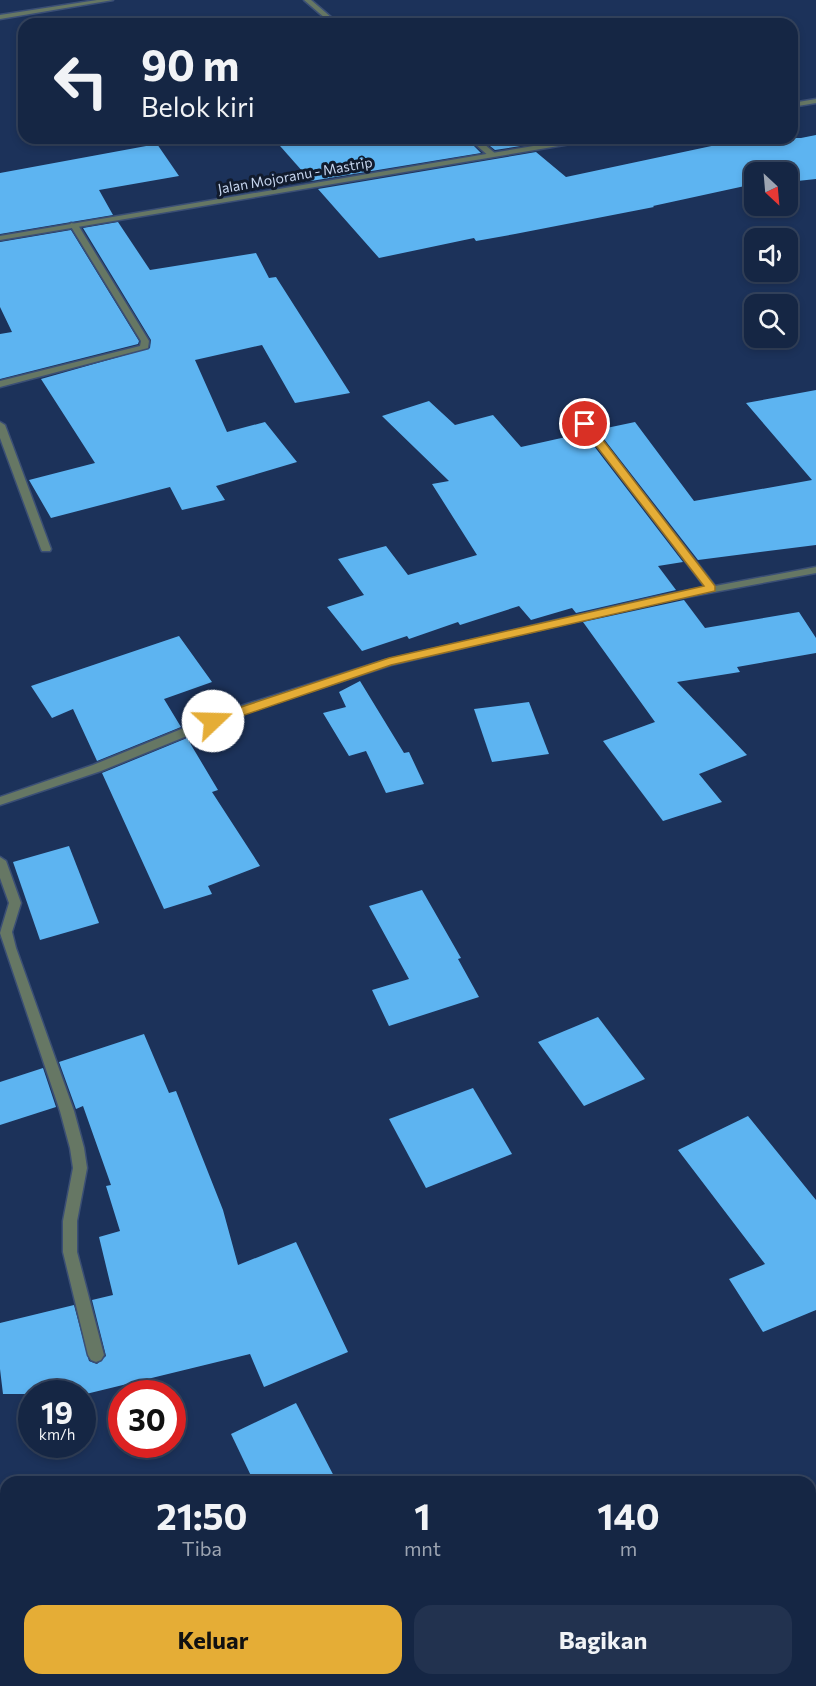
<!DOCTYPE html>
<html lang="id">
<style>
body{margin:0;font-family:Commissioner,sans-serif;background:#22324f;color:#f1f3f6;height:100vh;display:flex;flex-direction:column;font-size:22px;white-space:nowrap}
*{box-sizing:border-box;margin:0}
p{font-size:20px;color:#9da5b2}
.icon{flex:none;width:33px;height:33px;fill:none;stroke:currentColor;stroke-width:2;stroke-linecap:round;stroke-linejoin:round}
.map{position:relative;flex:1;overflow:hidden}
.panel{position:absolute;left:0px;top:1476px;width:816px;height:210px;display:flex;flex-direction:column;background:#152644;border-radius:18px 18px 0 0;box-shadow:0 3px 9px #0003,0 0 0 2px #34435d}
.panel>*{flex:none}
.banner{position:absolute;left:18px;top:18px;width:780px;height:126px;border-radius:18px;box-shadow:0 3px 9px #0003,0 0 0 2px #34435d;background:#152644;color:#f1f3f6;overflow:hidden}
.needle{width:39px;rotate:154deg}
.controls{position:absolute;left:744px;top:162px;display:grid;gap:12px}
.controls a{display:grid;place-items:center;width:54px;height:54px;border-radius:12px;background:#152644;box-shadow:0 3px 9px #0003,0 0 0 2px #34435d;font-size:30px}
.speed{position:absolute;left:18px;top:1380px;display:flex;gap:12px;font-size:30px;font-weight:700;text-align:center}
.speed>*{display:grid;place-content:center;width:78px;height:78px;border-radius:50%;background:#152644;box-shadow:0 3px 9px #0003,0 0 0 2px #34435d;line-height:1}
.speed small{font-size:15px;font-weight:400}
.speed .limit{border:9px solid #d22;background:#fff;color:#111}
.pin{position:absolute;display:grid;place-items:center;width:51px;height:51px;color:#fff;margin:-26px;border:3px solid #fff;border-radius:50%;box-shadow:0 2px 6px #0007}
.me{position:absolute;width:66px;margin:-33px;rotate:69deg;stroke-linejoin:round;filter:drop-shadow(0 0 4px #0008)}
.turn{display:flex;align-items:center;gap:21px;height:126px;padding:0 24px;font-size:27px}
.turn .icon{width:78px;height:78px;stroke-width:2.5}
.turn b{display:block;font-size:42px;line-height:51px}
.eta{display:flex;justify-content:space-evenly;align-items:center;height:102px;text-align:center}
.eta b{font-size:36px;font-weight:700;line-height:42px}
.action{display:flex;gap:12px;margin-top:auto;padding:12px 24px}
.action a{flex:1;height:69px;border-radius:18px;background:#e5ad36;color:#111;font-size:24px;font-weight:700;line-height:69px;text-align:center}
.action a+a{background:#22324f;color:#f1f3f6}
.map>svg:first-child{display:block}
.building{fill:#5db4f1}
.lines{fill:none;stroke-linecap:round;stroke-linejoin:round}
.minor-casing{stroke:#3b4f75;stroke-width:3}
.tertiary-casing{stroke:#3b4f75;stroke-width:3}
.minor{fill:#667764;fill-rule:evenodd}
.tertiary{fill:#667764;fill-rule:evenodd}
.route{fill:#e5ad36;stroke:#957023;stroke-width:1.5}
.labels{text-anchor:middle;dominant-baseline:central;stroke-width:6;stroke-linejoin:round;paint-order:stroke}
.far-street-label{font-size:14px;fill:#c6d5ee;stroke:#111b2d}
</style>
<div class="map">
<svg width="816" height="1686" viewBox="0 0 816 1686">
<rect width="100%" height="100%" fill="#1c325a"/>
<g class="building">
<path d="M816 135V179L788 182V172H754V184L653 206 654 207 515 234 476 241 474 238 379 258 318 189 536 152 566 177 749 138H801Z"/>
<path d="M273 138H466L481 153 311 181Z"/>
<path d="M480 138H519L527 145 495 150Z"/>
<path d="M157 144 179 176 99 190 113 215 0 234V173Z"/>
<path d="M118 222 150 270 256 253 269 278 276 277 350 393 295 403 262 345 195 360 227 432 265 422 297 462 216 486 225 500 182 510 170 487 51 518 29 480 95 463 41 379 150 348 151 340 83 228Z"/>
<path d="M71 230 139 341 138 344 0 379V334L12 332 0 307V242Z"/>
<path d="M816 390V545L698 560 597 430 635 422 694 501 812 480 746 403Z"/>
<path d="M429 401 455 425 493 415 521 447 584 433 683 562 658 566 676 590 576 613 572 608 531 620 519 606 460 625 458 622 409 639 407 636 362 651 327 607 364 595 338 559 386 546 408 575 477 555 432 484 449 481 382 416Z"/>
<path d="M684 600 705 628 799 612 816 638V653L737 667 740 672 677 682 747 755 699 774 722 802 663 821 603 741 655 722 583 622Z"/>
<path d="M179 636 212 682 164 699 181 727 97 761 73 709 52 718 31 686Z"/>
<path d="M360 681 404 753 409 752 424 784 386 793 366 751 349 756 323 713 346 707 339 692Z"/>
<path d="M529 702 549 754 492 762 474 709Z"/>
<path d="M187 738 218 790 212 792 260 866 208 886 212 894 164 909 102 773Z"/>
<path d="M69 846 99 923 40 940 13 862Z"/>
<path d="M422 890 461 958 458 959 479 997 389 1026 372 990 409 979 369 906Z"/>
<path d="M598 1017 645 1079 584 1106 538 1042Z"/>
<path d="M144 1034 169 1093 176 1091 223 1210 238 1265 296 1242 348 1352 264 1387 250 1354 86 1394H3L0 1369V1323L74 1305 89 1361 97 1364 106 1356 92 1300 113 1295 99 1237 120 1231 106 1186 111 1185 83 1106 76 1109 59 1062Z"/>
<path d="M43 1068 56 1107 0 1125V1082Z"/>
<path d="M473 1088 512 1154 426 1188 389 1119Z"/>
<path d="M748 1116 816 1200V1310L763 1332 729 1279 765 1264 678 1150Z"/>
<path d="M296 1403 337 1482H254L231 1434Z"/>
</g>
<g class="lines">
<g class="minor-casing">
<g id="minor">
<path d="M97 0H113L0 19V15Z"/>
<path d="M304 0H311L339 24H332Z"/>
<path d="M468 138H477L497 155 490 157Z"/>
<path d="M71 223 78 225 149 341 148 348 0 387V381L140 346 141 341 70 225Z"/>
<path d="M585 421 588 422 715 586 816 567V573L655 603 391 665 236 716 101 771 0 805V797L93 765 228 710 385 660 655 597 705 587 582 426V422Z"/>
<path d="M0 422 5 425 51 549 50 551H42L41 549 0 438Z"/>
<path d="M0 857 6 861 21 903 12 932 16 948 74 1111 84 1148 87 1168 77 1221V1252L104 1355 101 1360 96 1362 91 1360 88 1355 63 1252V1221L73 1168 70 1148 60 1111 0 933 9 903 0 878Z"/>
</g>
</g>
<g class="tertiary-casing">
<g id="tertiary">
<path d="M816 99V103L792 107V103Z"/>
<path d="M581 138H598L594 140 0 240V236Z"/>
</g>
</g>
<use href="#minor" class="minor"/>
<use href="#tertiary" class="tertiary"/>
</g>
<path class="route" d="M585 421 589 422 715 586V591L391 665 218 724H208L207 721 208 718 389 658 704 586 581 426V422Z"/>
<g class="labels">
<g class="far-street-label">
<text transform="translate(295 175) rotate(-10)">Jalan Mojoranu - Mastrip</text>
</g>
</g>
</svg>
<div class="controls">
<a><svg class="needle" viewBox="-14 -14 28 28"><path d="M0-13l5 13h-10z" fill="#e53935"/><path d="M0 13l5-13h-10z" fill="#9da5b2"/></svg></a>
<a><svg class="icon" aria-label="sound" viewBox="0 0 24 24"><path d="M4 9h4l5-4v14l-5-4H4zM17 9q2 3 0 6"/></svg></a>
<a><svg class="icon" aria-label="search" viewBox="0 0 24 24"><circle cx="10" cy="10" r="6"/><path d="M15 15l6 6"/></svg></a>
</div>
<div class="speed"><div>19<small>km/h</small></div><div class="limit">30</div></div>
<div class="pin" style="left:585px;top:424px;background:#d93025"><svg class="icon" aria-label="arrive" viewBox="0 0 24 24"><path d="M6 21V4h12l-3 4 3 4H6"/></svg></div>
<svg class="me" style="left:213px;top:721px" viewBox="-20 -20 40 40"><circle r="19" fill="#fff"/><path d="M0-13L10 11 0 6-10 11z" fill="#e5ad36"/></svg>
<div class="banner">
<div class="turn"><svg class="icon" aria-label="left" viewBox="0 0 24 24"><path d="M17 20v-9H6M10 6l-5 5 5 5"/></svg><div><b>90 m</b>Belok kiri</div></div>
</div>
<section class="panel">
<div class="eta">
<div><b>21:50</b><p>Tiba</p></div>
<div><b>1</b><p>mnt</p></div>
<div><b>140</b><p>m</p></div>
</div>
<div class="action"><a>Keluar</a><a>Bagikan</a></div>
</section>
</div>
